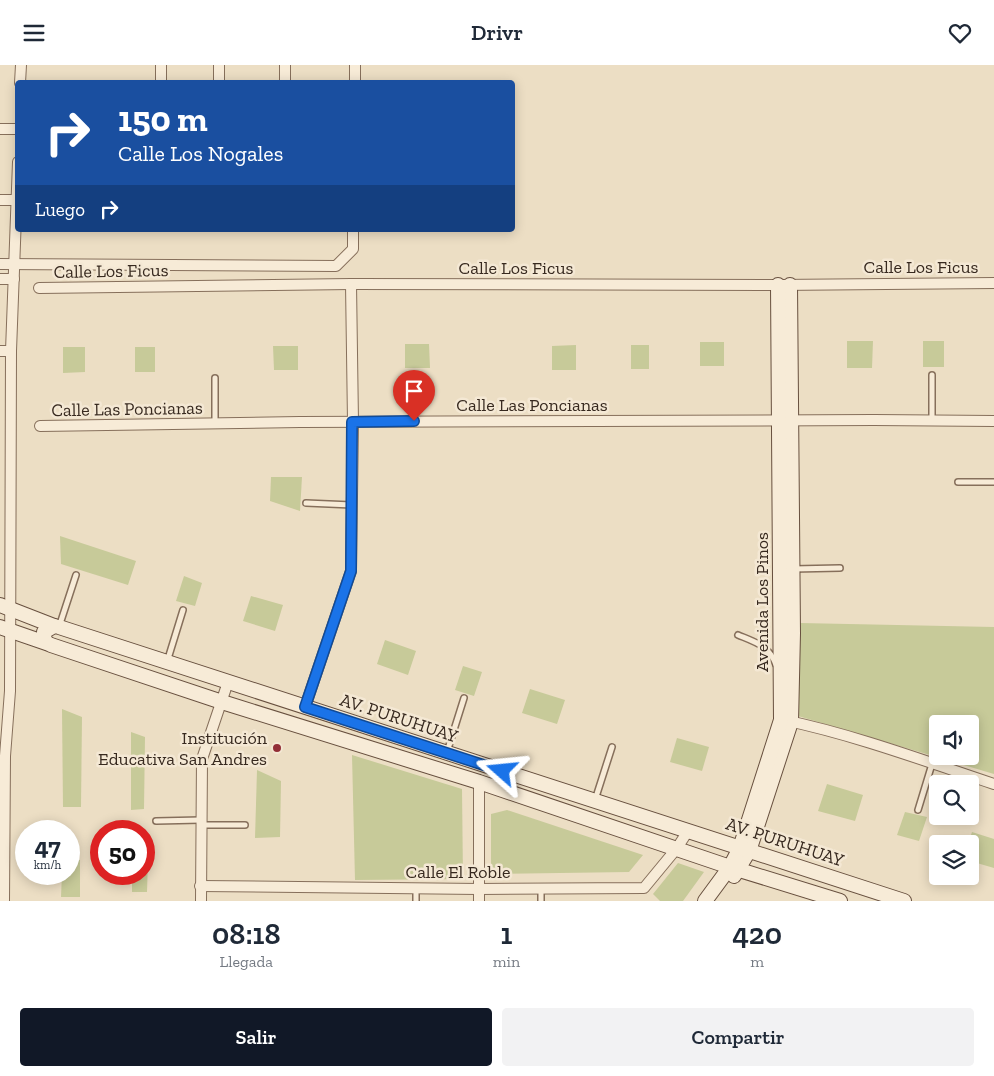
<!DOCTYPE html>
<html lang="es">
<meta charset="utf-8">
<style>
body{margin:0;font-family:"Zilla Slab",serif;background:#f2f2f3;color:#1f2937;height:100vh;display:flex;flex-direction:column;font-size:19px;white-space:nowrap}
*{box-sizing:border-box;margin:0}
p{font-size:16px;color:#747a83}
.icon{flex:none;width:28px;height:28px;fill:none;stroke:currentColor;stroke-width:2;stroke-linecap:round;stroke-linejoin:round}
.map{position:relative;height:836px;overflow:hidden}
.panel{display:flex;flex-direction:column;background:#fff;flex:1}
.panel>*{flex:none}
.banner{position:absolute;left:15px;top:15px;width:500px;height:152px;border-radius:5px;box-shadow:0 2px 12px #0003;background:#1a4fa0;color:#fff;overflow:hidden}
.tools{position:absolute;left:929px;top:650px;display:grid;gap:10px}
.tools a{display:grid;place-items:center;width:50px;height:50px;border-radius:5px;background:#fff;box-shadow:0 2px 12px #0003;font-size:25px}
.speed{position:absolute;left:15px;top:755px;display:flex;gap:10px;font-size:25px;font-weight:700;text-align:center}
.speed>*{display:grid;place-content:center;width:65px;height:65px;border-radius:50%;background:#fff;box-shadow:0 2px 12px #0003;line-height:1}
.speed small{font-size:12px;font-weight:400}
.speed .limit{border:8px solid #d22;background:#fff;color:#111}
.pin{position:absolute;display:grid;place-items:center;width:42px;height:42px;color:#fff;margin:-51px -21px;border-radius:50% 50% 50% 0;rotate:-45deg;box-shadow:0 0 5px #0007}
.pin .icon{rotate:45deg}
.me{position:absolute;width:55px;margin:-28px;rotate:288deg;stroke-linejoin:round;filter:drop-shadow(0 0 4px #0008)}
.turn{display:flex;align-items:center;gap:18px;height:105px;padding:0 20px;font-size:22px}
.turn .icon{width:65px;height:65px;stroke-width:2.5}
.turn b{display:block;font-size:35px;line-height:42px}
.then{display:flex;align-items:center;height:48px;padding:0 20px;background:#0003;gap:10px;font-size:19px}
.eta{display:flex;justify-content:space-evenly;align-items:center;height:85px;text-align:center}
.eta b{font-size:30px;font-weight:600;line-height:35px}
.action{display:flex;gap:10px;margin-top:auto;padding:10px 20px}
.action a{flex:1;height:58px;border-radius:5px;background:#111827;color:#fff;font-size:20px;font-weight:600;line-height:58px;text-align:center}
.action a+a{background:#f2f2f3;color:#1f2937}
header{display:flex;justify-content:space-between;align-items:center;height:65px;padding:0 20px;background:#fff;font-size:22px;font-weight:600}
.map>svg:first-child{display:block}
.green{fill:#c7ca99;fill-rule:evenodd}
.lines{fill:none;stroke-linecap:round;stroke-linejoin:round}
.lane-casing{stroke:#866f5b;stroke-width:8}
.street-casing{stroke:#866f5b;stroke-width:12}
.secondary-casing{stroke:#68503f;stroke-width:16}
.lane{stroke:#f7ebd7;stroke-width:5}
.street{stroke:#f7ebd7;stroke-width:10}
.secondary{stroke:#f7ebd7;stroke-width:14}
.route-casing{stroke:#114b97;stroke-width:12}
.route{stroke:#1a73e8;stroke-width:9}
.poi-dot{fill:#922e36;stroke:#f4e8d4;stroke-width:2}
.labels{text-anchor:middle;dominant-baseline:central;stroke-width:5;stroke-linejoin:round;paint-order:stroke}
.street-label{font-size:18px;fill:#37291f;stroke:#f4e8d4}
.poi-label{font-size:18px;fill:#37291f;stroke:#f4e8d4;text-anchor:end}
</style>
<header><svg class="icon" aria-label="menu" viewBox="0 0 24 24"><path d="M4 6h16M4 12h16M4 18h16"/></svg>Drivr<svg class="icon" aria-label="heart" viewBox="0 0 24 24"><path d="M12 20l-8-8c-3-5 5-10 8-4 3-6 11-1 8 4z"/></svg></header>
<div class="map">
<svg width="994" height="836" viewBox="0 0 994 836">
<rect width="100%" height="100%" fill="#ecdec4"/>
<g class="green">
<path d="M847 276H873L872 303H847Z"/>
<rect x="923" y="276" width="21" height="26"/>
<rect x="700" y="277" width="24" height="24"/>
<path d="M405 279H429L430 303H405Z"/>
<path d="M576 280V305H552V281Z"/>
<rect x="631" y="280" width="18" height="24"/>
<path d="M273 281H298V305H274Z"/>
<path d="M63 282H85V307L63 308Z"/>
<rect x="135" y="282" width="20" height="25"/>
<path d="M271 412H302L300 446 270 436Z"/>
<path d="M60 471 136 496 128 520 61 499Z"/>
<path d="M184 511 202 518 195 541 176 536Z"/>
<path d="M251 531 283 540 275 566 243 556Z"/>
<path d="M800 558 994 562V709L798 651ZM938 659H970V691H938Z"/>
<path d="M385 575 416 586 408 610 377 599Z"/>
<path d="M463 601 482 607 474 631 455 625Z"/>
<path d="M530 624 565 635 557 659 522 648Z"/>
<path d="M62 644 82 652 81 742H63Z"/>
<path d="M131 667 145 672 144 744 131 745Z"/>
<path d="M677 673 709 682 702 706 670 697Z"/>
<path d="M352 690 462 724 463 814 355 815Z"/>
<path d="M257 705 281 716 280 772 255 773Z"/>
<path d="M827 719 863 730 855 756 818 746Z"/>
<path d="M507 745 643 790 629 807 491 809V749Z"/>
<path d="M905 747 927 752 919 776 897 770Z"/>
<path d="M972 767 994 774V803L970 796V779H968Z"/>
<path d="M144 794H148L147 827H132V809H144Z"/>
<path d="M69 795H80V832H61L62 809H69Z"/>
<path d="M678 798 704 807 683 836H660L653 829Z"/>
</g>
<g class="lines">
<g class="lane-casing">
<g id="lane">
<path d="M215 313V358"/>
<path d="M932 355V310"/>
<path d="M958 417H994"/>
<path d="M306 438 352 440"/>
<path d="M793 504 840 503"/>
<path d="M59 562 76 510"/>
<path d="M738 570C755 577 770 581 776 600"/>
<path d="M167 597 183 545"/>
<path d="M447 687 464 633"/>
<path d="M595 735 612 682"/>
<path d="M918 745 932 699"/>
<path d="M156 756 201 755"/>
<path d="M202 760H245"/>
<path d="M416 836V824"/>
<path d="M541 836V824"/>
</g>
</g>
<g class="street-casing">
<g id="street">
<path d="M20 18 21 0"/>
<path d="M161 18V0"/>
<path d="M219 18V0"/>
<path d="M285 18V0"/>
<path d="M355 18V0"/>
<path d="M0 64H18"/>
<path d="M0 135H16"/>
<path d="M0 199 336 201 353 184V165"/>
<path d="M0 214H14"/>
<path d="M39 223 351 219 778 220 994 218"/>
<path d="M0 286H11"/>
<path d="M40 361 300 357 874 355 994 356"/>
<path d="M305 642 351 506 353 357 351 219"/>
<path d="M784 655C855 670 925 696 994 719"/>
<path d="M200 821 479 824 644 823 677 783 688 766"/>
<path d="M4 836 5 691 10 626 11 286 18 97"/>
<path d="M201 836 202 694 228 617"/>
<path d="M479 836V717"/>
</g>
</g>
<g class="secondary-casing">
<g id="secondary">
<path d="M0 540 54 561"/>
<path d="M0 562 46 578"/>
<path d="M734 811 749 786 791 657 793 568 790 220"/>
<path d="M705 836 730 802 740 783 781 655 778 220"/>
<path d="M840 836 730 802 479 717 222 637 51 580C44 577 44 573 44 567L54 561 59 562 904 836"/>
</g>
</g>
<use href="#lane" class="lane"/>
<use href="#street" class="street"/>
<use href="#secondary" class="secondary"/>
</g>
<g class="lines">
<g class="route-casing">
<path id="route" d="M414 356 352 357 351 506 305 642 502 706"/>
</g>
<use href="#route" class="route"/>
</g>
<circle class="poi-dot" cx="277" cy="683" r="5"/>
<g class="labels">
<g class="street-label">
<text x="921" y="202">Calle Los Ficus</text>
<text x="516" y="203">Calle Los Ficus</text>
<text transform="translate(111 206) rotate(-1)">Calle Los Ficus</text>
<text x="532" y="340">Calle Las Poncianas</text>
<text transform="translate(127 344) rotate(-1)">Calle Las Poncianas</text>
<text transform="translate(762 537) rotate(-90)">Avenida Los Pinos</text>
<text transform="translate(399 653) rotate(18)">AV. PURUHUAY</text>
<text transform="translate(785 777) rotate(18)">AV. PURUHUAY</text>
<text x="458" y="807">Calle El Roble</text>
</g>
<g class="poi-label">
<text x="267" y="673">Institución<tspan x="267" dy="21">Educativa San Andres</tspan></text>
</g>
</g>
</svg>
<div class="tools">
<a><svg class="icon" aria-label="sound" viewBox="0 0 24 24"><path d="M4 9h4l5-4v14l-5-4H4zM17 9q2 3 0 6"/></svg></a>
<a><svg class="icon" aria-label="search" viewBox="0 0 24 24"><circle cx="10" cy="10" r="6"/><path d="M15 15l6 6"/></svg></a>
<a><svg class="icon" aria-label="layers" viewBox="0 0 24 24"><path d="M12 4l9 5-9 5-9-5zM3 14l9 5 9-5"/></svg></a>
</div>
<div class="speed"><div>47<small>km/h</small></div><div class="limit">50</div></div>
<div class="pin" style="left:414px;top:356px;background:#d93025"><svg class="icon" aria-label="arrive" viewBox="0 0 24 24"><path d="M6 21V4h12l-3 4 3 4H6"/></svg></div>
<svg class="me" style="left:502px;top:706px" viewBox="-20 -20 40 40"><path d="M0-17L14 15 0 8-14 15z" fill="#1a73e8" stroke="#fff" stroke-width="4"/></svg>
<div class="banner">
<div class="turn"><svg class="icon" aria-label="right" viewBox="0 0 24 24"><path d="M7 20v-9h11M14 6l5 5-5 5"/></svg><div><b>150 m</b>Calle Los Nogales</div></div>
<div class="then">Luego<svg class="icon" aria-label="right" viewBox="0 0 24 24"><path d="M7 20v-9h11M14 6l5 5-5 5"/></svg></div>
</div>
</div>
<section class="panel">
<div class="eta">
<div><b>08:18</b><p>Llegada</p></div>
<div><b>1</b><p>min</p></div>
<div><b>420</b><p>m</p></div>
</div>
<div class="action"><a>Salir</a><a>Compartir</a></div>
</section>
